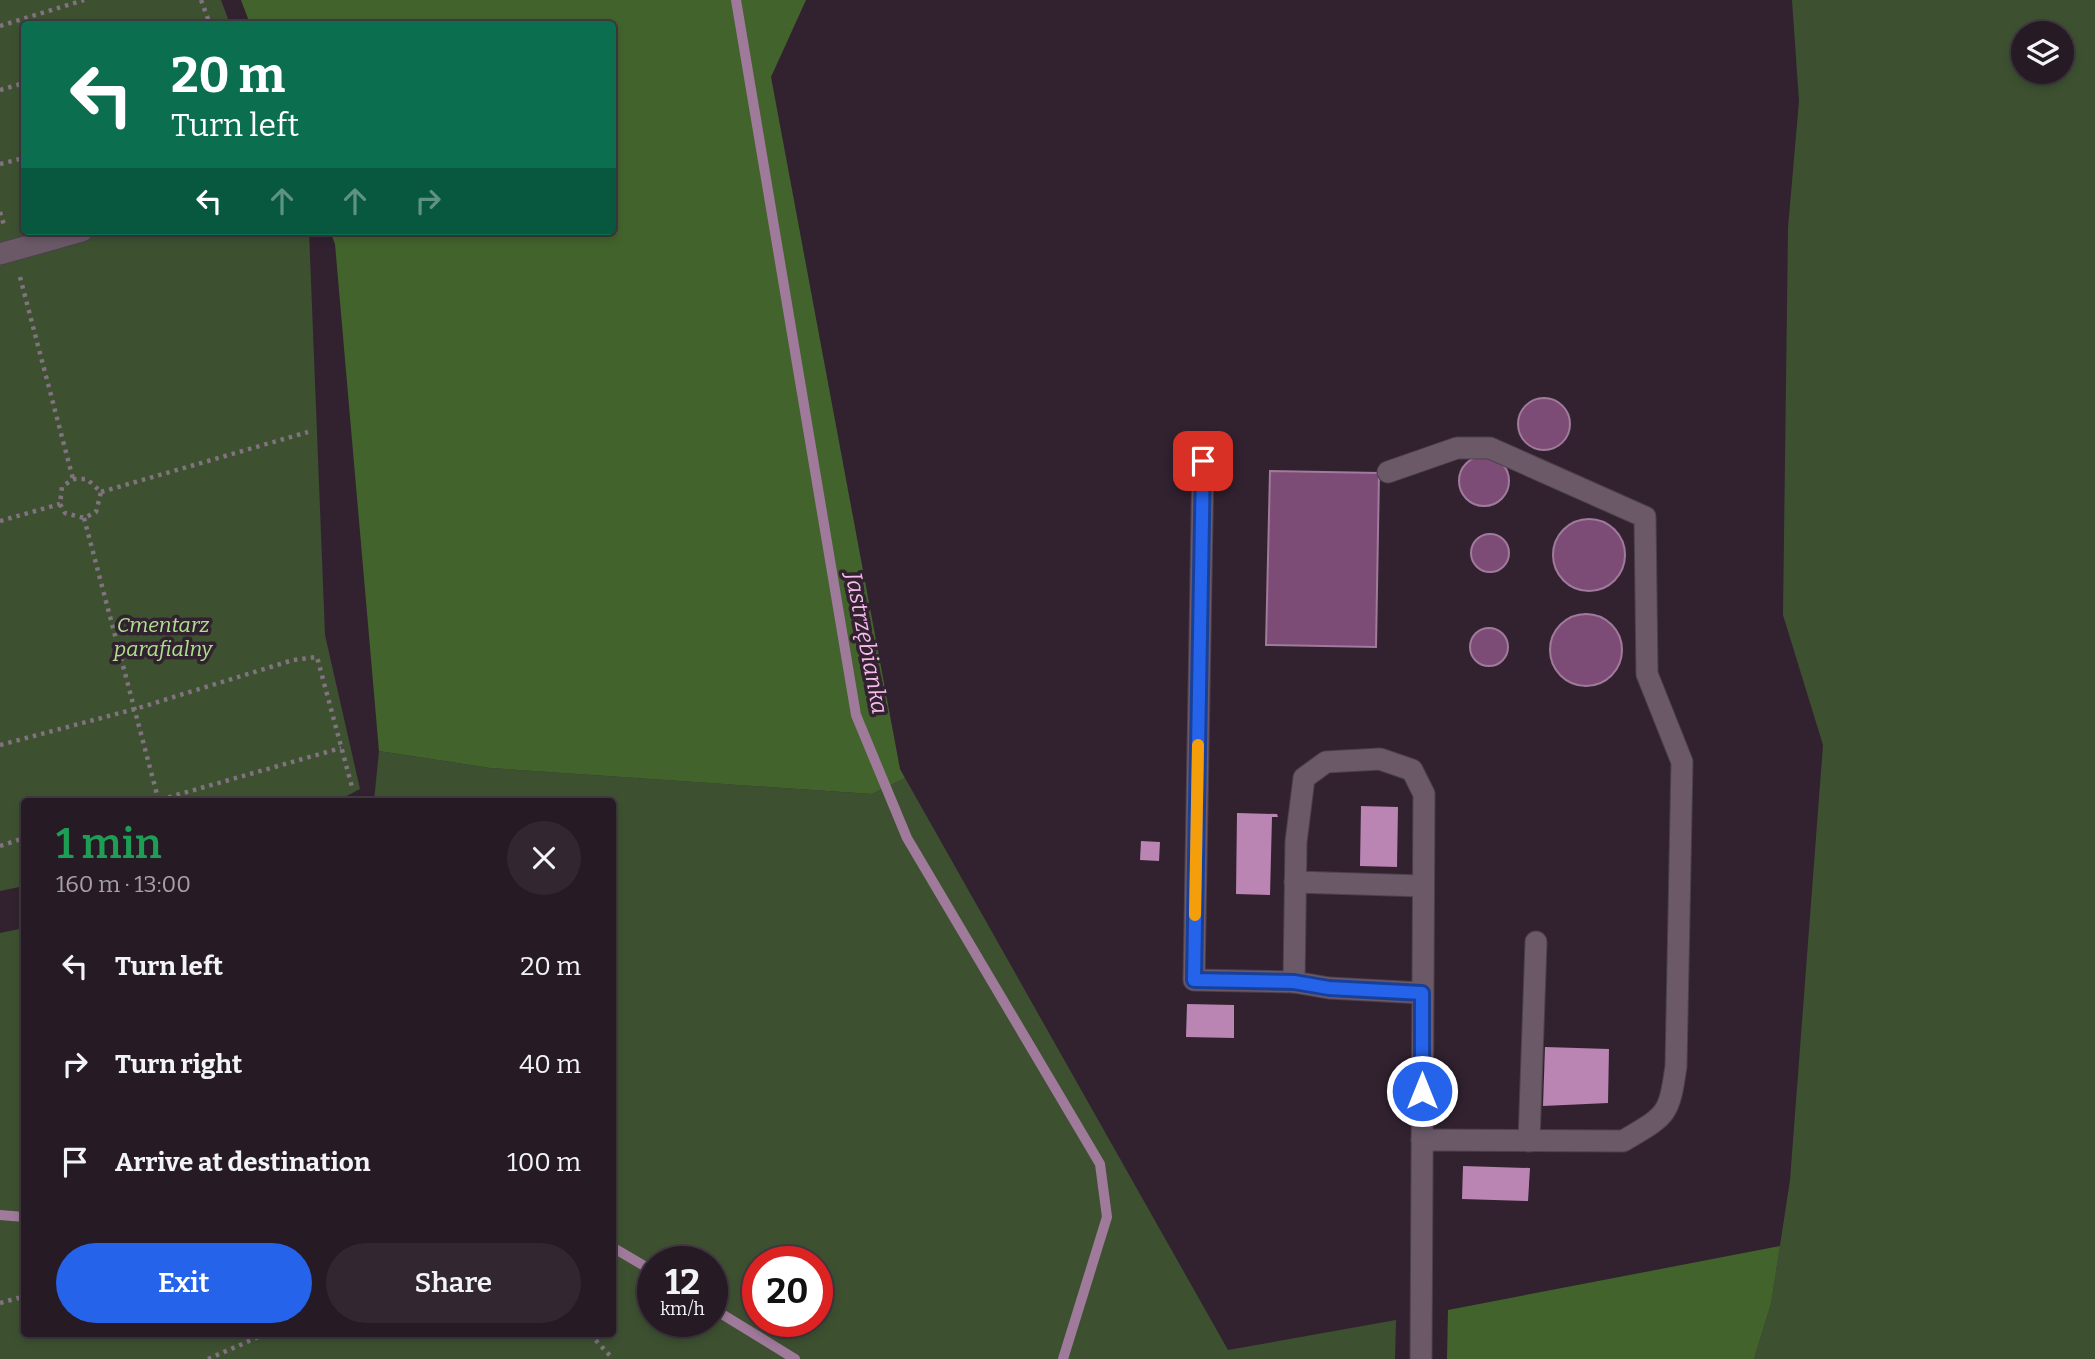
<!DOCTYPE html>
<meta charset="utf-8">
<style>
body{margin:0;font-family:Bitter,serif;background:#322731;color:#f1f3f6;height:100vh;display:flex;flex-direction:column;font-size:26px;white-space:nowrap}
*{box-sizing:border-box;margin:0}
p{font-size:23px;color:#a4a1a6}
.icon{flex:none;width:38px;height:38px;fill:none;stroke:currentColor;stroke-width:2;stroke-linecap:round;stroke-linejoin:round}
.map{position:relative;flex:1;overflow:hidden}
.drawer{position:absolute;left:21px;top:798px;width:595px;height:539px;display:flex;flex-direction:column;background:#261a24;border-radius:7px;box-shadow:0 4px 10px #0003,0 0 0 2px #423841}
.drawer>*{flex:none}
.guide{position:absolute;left:21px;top:21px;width:595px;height:214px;border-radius:7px;box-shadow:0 4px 10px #0003,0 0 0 2px #423841;background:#0b6e4f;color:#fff;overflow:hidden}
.buttons{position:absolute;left:2011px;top:21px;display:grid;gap:14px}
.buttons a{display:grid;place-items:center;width:63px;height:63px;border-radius:50%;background:#261a24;box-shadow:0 4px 10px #0003,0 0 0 2px #423841;font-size:35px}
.speed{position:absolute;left:637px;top:1246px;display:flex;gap:14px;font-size:35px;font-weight:700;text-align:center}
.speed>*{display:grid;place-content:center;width:91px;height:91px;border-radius:50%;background:#261a24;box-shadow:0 4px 10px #0003,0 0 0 2px #423841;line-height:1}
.speed small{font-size:18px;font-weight:400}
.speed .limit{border:10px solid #d22;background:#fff;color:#111}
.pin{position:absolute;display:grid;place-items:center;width:60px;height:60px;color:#fff;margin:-30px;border-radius:14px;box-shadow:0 4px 10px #0006}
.me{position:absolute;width:77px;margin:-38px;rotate:0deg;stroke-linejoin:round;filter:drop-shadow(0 0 5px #0008)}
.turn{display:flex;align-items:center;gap:24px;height:147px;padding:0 35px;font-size:32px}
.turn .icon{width:91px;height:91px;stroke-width:2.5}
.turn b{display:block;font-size:49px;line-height:60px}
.lanes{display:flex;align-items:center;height:66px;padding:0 35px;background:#0003;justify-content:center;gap:35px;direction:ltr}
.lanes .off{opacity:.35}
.round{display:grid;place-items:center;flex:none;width:74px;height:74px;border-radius:37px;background:#322731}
.summary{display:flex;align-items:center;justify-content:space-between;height:119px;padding:0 35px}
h1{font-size:42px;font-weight:600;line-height:52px;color:#1e9e55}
.button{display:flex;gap:14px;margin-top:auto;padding:14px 35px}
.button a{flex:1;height:80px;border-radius:42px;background:#2563eb;color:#fff;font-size:28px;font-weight:600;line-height:80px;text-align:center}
.button a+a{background:#322731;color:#f1f3f6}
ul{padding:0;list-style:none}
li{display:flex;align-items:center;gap:21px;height:98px;padding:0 35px}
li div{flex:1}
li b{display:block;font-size:26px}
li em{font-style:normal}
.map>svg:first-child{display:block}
.green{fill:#3d5131;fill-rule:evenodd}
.forest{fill:#43632d}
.water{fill:#7d4c76;stroke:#a07a9b;stroke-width:2}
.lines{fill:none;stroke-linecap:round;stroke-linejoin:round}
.stream{stroke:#a07a9b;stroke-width:10}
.building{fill:#ba85b2}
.minor-casing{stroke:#4e404c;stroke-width:23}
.path{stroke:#80727e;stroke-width:4.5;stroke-dasharray:3.5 5;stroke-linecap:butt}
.minor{stroke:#6b5968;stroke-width:21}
.route-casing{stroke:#184099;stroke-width:18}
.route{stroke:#2563eb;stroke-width:12}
.slow{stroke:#f59e0b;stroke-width:12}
.labels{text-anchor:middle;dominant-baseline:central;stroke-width:7;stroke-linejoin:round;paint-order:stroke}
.park-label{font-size:21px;font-style:italic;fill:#aee08e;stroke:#322230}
.water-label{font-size:23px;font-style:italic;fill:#f7baed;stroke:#322230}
</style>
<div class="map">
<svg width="2095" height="1359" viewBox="0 0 2095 1359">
<rect width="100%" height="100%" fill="#322230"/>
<g class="green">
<path d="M0 0H221L230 24H24V231H309L325 635 360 789 335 802H24V886L0 891Z"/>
<path d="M1792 0H2095V1359H1754L1771 1304 1790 1180 1823 745 1783 615 1788 228 1799 101ZM2023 33H2062V72H2023Z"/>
<path d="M379 751 490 768 872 794 905 778 1228 1350 1396 1320 1395 1359H0V933L24 928V1334H612V802L374 801ZM653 1262H712V1321H653ZM758 1262H817V1321H758Z"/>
</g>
<g class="forest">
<path d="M241 0H806L771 77 900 769 905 778 872 794 490 768 379 751 335 244 330 231H612V24H250Z"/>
<path d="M1780 1246 1771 1304 1754 1359H1447L1448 1310Z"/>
</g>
<g class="water">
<circle cx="1544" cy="424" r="26"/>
<circle cx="1484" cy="481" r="25"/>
<path d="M1270 471 1379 473 1376 647 1266 645Z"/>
<circle cx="1589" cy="555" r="36"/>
<circle cx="1490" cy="553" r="19"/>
<circle cx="1586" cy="650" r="36"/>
<circle cx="1489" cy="647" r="19"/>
</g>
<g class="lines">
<g class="stream">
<path d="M736 0 856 715 907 838 1100 1164 1107 1217 1063 1359"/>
<path d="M0 1215 24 1217"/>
<path d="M612 1247 653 1271"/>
<path d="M712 1308 795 1359"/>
</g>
</g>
<g class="building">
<path d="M1361 806 1398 807 1397 867 1360 866Z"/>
<path d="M1237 813 1277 814 1278 817H1272L1270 895 1236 894Z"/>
<path d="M1141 841 1160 842 1159 861 1140 860Z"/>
<path d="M1187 1004 1234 1005V1038L1186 1037Z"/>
<path d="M1545 1047 1609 1049 1608 1103 1543 1106Z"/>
<path d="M1463 1166 1530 1168 1528 1201 1462 1199Z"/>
</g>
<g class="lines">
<g class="minor-casing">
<g id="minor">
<path d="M0 254 82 231"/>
<path d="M1203 461 1194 980 1294 982"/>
<path d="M1388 472 1457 448H1490L1645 517 1647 674 1682 762 1676 1066C1669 1116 1667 1115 1623 1141L1422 1140"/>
<path d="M1295 882 1423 886"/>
<path d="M1529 1141 1536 942"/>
<path d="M1421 1359 1424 794 1412 770 1380 759 1326 762 1304 778 1296 842 1294 982 1329 988 1422 993"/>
</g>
</g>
<g class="path">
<path d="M201 0 210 24"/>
<path d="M0 26 84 0"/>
<path d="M0 90 24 83"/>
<path d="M0 164 24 158"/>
<path d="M0 212 4 225"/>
<path d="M20 277 73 479"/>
<path d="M73 479H87L101 492 96 512 84 518 65 513 60 504 62 487Z"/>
<path d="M101 492 308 432"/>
<path d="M84 518 159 802"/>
<path d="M0 521 60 504"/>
<path d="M0 745 135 709 293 660 317 657 352 787"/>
<path d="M152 802 341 748"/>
<path d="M0 846 24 838"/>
<path d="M0 1303 18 1298 24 1300"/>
<path d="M590 1334 613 1359"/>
<path d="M208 1359 265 1334"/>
</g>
<use href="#minor" class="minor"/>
</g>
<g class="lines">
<g class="route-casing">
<path id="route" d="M1203 461 1194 980 1294 982 1329 988 1422 993V1091"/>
</g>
<use href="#route" class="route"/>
<path class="slow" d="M1195 915 1198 745"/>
</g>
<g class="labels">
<g class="park-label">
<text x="163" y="625">Cmentarz<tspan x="163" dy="24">parafialny</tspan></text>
</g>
<g class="water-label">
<text transform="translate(867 643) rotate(79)">Jastrzębianka</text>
</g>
</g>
</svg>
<div class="buttons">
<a><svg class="icon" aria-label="layers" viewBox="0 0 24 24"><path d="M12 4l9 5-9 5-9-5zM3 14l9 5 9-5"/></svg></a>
</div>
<div class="speed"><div>12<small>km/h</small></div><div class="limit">20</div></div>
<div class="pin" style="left:1203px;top:461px;background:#d93025"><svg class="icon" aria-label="arrive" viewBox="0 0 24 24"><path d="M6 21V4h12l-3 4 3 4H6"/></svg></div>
<svg class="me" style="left:1422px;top:1091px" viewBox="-20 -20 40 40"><circle r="17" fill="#2563eb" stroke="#fff" stroke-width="3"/><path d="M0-11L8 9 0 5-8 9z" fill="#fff"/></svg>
<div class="guide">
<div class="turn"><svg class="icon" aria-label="left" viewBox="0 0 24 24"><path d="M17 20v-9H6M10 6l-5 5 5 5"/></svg><div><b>20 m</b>Turn left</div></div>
<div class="lanes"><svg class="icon" aria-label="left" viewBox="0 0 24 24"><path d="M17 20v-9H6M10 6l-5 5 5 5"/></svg><svg class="icon off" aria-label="ahead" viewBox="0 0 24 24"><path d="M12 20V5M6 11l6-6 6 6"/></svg><svg class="icon off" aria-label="ahead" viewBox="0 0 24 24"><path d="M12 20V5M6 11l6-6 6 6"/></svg><svg class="icon off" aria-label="right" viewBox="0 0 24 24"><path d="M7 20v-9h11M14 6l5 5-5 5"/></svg></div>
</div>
<section class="drawer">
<div class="summary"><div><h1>1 min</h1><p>160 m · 13:00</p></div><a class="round"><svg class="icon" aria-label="close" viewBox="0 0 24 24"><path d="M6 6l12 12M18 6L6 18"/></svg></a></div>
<ul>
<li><svg class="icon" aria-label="left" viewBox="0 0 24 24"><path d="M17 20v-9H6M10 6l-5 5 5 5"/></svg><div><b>Turn left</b></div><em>20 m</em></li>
<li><svg class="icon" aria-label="right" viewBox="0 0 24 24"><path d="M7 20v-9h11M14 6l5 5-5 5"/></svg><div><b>Turn right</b></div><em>40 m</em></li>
<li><svg class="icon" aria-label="arrive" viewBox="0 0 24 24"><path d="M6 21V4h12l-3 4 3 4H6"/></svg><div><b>Arrive at destination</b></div><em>100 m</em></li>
</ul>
<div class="button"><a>Exit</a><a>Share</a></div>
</section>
</div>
